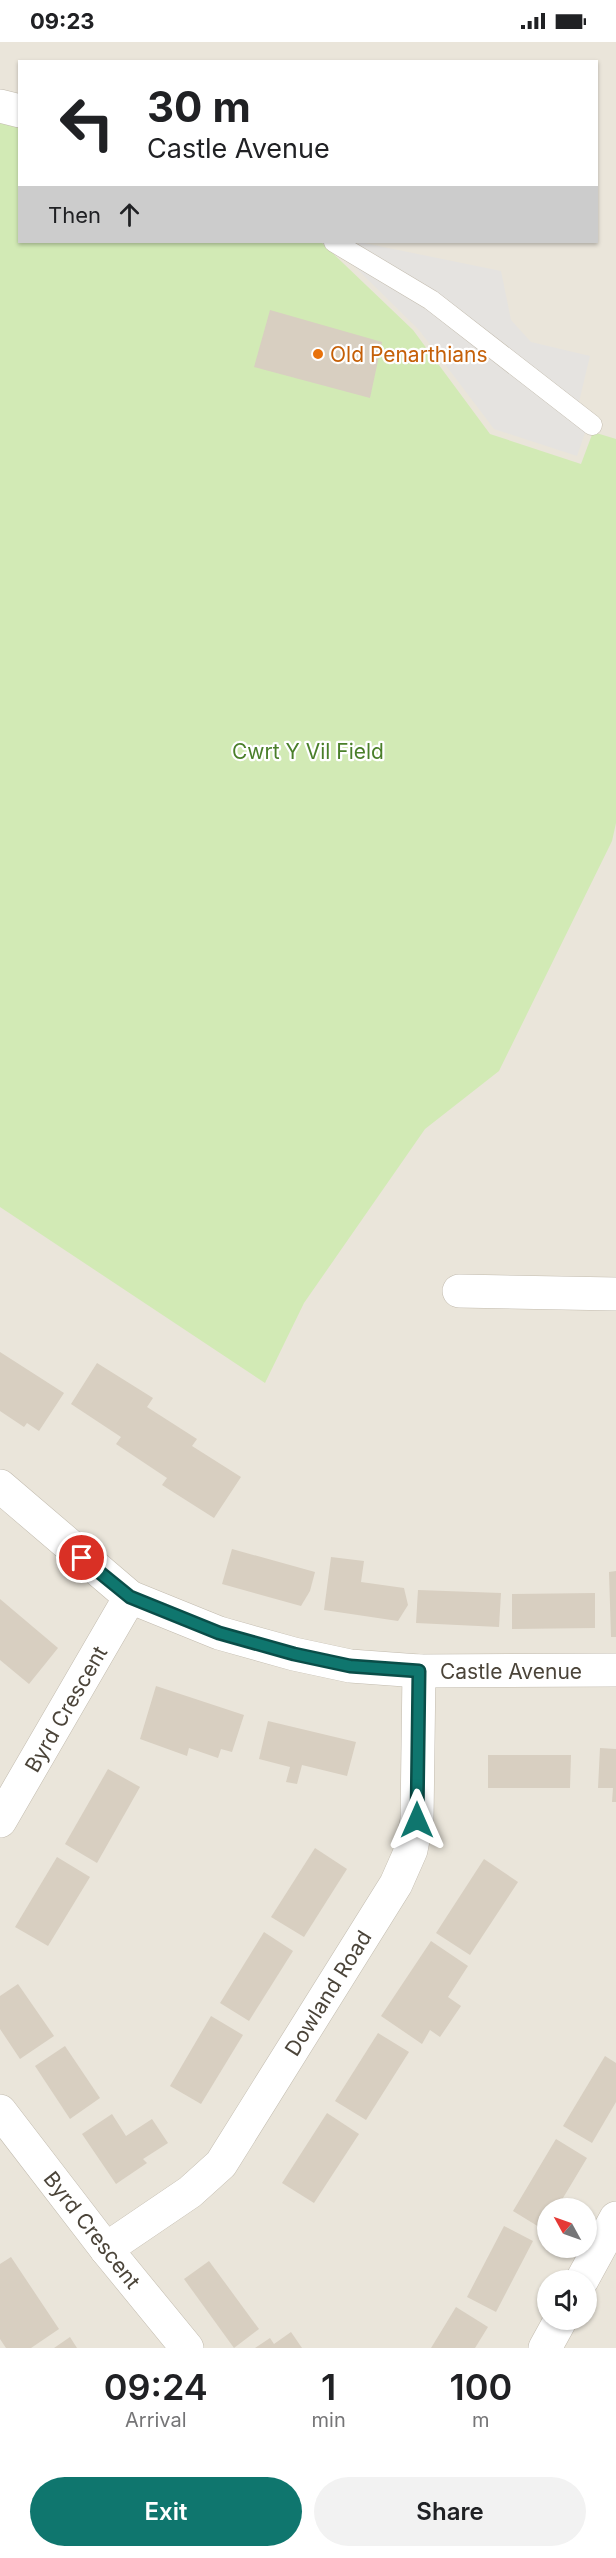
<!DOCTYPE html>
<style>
body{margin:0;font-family:Inter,sans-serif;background:#f2f2f2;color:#202124;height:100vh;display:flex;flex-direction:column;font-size:22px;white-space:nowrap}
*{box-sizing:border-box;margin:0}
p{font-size:20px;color:#757577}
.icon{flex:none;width:33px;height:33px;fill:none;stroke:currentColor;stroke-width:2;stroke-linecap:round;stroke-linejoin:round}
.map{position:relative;height:2306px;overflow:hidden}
.details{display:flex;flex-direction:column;background:#fff;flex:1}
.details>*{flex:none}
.top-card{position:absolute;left:18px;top:18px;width:580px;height:183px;border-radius:0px;box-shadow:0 2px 4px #0004;background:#fff;color:#202124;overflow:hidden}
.needle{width:39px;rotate:310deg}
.controls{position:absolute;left:537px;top:2156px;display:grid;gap:12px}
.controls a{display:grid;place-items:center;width:60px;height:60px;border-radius:50%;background:#fff;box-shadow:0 2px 4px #0004;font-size:30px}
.pin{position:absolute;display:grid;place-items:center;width:51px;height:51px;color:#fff;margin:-26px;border:3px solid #fff;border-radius:50%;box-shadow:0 2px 6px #0007}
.me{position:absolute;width:66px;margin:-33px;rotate:0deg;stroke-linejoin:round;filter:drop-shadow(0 0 4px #0008)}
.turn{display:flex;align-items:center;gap:21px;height:126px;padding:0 30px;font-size:27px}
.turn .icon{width:78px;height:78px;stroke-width:2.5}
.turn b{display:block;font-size:42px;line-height:51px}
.then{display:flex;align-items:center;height:57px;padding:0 30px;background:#0003;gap:12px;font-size:22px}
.eta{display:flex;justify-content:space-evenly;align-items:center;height:102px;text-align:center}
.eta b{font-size:36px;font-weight:600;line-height:42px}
.cta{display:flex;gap:12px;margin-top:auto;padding:12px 30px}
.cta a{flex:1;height:69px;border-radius:36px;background:#0f766e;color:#fff;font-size:24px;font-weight:600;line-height:69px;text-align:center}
.cta a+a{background:#f2f2f2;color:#202124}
.status{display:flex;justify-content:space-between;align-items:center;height:42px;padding:0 30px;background:#fff;direction:ltr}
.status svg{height:16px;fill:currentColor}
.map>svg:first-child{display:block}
.residential{fill:#eae5da;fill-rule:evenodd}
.green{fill:#d2eab5}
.parking{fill:#e5e3e0}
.building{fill:#d8cfc1}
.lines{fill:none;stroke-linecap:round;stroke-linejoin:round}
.lane-casing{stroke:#c2bbae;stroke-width:21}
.street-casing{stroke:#c2bbae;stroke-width:34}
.lane{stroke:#fff;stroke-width:20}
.street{stroke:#fff;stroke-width:33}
.route-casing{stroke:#0a4d48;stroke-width:15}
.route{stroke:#0f766e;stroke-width:10}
.food-dot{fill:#e8710a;stroke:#fff;stroke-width:2}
.labels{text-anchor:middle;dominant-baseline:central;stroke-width:4.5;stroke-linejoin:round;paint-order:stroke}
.food-label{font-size:21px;fill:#c56008;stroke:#fff;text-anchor:start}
.park-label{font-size:21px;fill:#4a7f2a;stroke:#fff}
.street-label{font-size:21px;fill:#4b4439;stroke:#fff}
</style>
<div class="status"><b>09:23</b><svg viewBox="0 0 49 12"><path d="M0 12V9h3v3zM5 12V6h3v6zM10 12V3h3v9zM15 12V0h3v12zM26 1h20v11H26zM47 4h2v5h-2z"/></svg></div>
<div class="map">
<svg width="616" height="2306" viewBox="0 0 616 2306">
<rect width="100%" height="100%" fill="#f6f3ec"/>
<path class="residential" d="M0 0H616V2306H0ZM20 20H597V200H20ZM548 2166H586V2205H548ZM548 2238H586V2277H548Z"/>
<path class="green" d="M0 78 19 83 20 200H321L413 288 490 392 581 422 593 390 616 397V781L612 799 499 1029 425 1087 304 1261 265 1341 0 1165Z"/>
<path class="parking" d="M359 200 501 229 511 278 531 300 590 314 577 368 590 376 577 414 494 387 419 288 353 223Z"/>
<g class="building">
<path d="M270 268 382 300 370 356 254 325Z"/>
<path d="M0 1310 64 1351 39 1389 27 1381 24 1385 0 1369Z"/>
<path d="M97 1321 153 1356 147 1365 197 1397 192 1404 241 1435 214 1476 162 1443 167 1436 116 1402 121 1395 71 1362Z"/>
<path d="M232 1507 315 1530 310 1549 301 1564 222 1542Z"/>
<path d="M331 1515 364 1519 361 1540 404 1546 408 1563 398 1579 324 1568Z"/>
<path d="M616 1529V1595H611L609 1530Z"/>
<path d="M418 1548 501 1551 499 1585 416 1581Z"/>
<path d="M595 1551V1586L512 1587V1552Z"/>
<path d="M0 1557 58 1606 29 1642 0 1618Z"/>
<path d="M156 1644 244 1673 232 1710 221 1707 218 1716 189 1706 187 1714 140 1697Z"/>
<path d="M268 1679 356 1700 347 1734 302 1723 297 1742 286 1740 290 1725 259 1717Z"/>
<path d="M600 1706 616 1707V1760H612L613 1746H598Z"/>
<path d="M488 1713H571L570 1746H488Z"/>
<path d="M108 1727 140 1745 97 1821 65 1802Z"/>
<path d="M315 1806 347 1827 304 1895 271 1875Z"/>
<path d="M57 1815 90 1835 48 1904 15 1885Z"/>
<path d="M484 1817 518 1840 470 1913 436 1891Z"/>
<path d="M264 1890 293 1909 249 1979 220 1961Z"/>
<path d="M431 1899 468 1924 448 1955 461 1964 440 1995 430 1988 422 2002 381 1974Z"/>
<path d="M18 1942 54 1994 20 2017 0 1987V1954Z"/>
<path d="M211 1974 243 1993 201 2062 170 2044Z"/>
<path d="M378 1991 409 2010 366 2078 335 2059Z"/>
<path d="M65 2004 100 2056 70 2077 35 2024Z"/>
<path d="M605 2014 616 2021V2060L592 2101 563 2084Z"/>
<path d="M327 2071 359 2092 314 2161 282 2141Z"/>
<path d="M112 2072 126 2094 152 2077 168 2101 143 2117 147 2121 116 2142 82 2092Z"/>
<path d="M556 2097 587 2116 557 2166H548V2182L544 2188 513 2169Z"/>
<path d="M504 2184 533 2199 496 2270 467 2255Z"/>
<path d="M11 2215 59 2287 31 2306H6L0 2297V2222Z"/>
<path d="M209 2219 259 2287 234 2306 184 2237Z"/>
<path d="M456 2265 488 2285 475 2306H431Z"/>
<path d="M291 2290 302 2306H255L270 2296 274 2302Z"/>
<path d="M70 2295 77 2306H54Z"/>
</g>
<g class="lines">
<g class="lane-casing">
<path id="lane" d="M334 200 431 258 592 383"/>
</g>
<g class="street-casing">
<g id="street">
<path d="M0 64 20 69"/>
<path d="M459 1249 616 1252"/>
<path d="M0 1444 130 1555 219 1591 294 1612 350 1624 419 1629 616 1628"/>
<path d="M0 1779 130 1555"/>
<path d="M0 2069 106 2207 187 2306"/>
<path d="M106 2207 190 2150 221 2122 396 1842 411 1808 417 1778 419 1629"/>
<path d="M582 2238 616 2176"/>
<path d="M545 2306 561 2277"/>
</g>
</g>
<use href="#lane" class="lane"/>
<use href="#street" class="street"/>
</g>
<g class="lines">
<g class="route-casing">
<path id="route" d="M82 1516 130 1555 219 1591 294 1612 350 1624 419 1629 417 1778"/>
</g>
<use href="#route" class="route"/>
</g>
<circle class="food-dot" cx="318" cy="312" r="6"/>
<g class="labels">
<g class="food-label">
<text x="330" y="312">Old Penarthians</text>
</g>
<g class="park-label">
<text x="308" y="709">Cwrt Y Vil Field</text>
</g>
<g class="street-label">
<text x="511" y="1629">Castle Avenue</text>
<text transform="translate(66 1667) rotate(-60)">Byrd Crescent</text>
<text transform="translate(328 1951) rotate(-58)">Dowland Road</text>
<text transform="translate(92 2188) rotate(52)">Byrd Crescent</text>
</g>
</g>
</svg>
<div class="controls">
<a><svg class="needle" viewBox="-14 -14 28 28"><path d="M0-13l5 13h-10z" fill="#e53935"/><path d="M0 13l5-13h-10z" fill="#757577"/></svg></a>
<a><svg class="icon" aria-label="sound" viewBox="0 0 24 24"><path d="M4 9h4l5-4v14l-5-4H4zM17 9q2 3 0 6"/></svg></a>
</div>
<div class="pin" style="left:82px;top:1516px;background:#d93025"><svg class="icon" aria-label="arrive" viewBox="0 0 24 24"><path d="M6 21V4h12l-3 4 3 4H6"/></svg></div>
<svg class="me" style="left:417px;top:1778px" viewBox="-20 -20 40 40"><path d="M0-17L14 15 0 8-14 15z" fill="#0f766e" stroke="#fff" stroke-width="4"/></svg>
<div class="top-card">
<div class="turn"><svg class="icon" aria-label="left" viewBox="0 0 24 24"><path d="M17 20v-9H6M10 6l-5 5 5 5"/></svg><div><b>30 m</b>Castle Avenue</div></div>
<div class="then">Then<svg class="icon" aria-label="ahead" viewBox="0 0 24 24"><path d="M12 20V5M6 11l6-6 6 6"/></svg></div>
</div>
</div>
<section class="details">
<div class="eta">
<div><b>09:24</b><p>Arrival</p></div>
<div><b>1</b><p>min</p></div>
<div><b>100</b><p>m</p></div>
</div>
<div class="cta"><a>Exit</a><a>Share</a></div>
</section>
